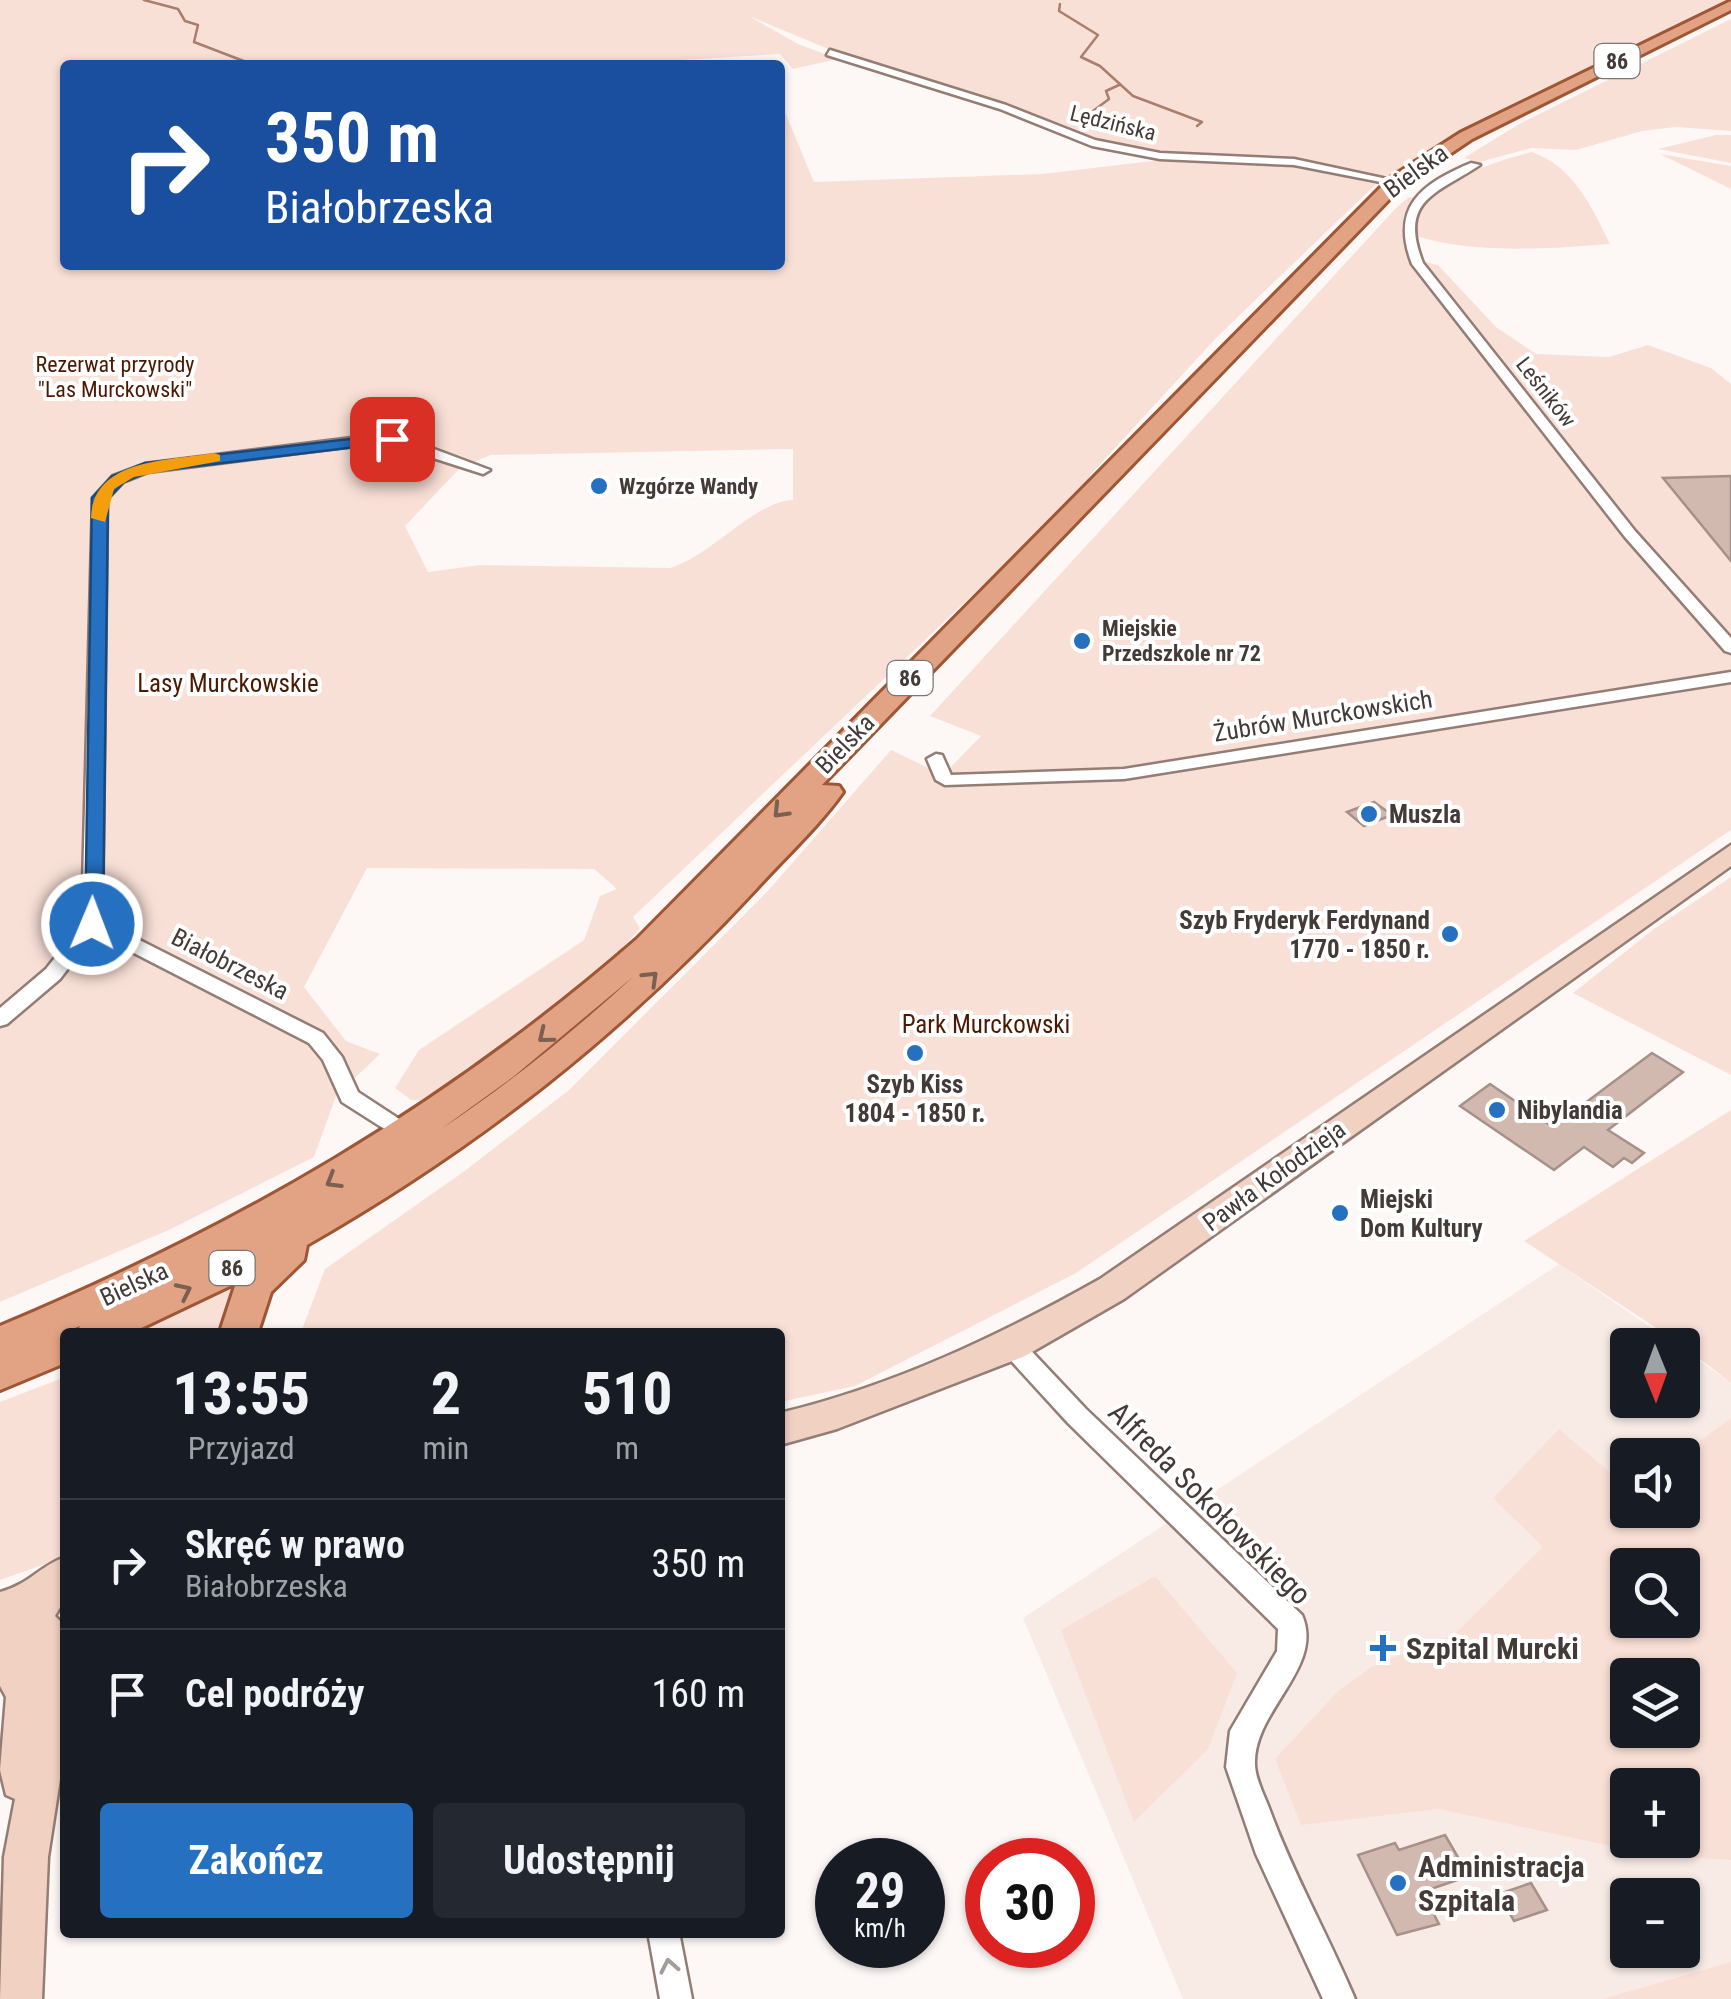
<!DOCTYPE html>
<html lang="pl">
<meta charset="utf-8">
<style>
body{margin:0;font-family:"Roboto Condensed",sans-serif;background:#242831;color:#f1f3f6;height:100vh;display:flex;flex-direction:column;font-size:38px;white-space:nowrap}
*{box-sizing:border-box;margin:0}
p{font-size:32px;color:#9ea1a6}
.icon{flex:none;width:55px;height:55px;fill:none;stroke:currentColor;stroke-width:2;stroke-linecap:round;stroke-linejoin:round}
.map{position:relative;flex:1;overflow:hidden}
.sheet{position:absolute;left:60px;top:1328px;width:725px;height:610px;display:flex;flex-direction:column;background:#171b24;border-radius:10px;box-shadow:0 2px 8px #0004}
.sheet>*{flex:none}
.top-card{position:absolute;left:60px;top:60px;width:725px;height:210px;border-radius:10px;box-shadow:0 2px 8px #0004;background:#1a4fa0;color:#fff;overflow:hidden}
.needle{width:65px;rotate:179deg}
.controls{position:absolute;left:1610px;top:1328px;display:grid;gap:20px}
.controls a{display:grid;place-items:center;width:90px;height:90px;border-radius:10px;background:#171b24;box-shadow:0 2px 8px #0004;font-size:50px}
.speed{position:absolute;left:815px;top:1838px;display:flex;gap:20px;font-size:50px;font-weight:700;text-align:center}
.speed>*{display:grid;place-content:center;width:130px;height:130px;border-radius:50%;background:#171b24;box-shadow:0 2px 8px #0004;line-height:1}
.speed small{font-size:25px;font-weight:400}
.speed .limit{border:15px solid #d22;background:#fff;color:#111}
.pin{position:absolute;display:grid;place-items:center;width:85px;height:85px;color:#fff;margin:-42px;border-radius:20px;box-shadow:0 5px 15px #0006}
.me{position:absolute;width:110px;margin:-55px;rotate:1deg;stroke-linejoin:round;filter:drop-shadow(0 0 8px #0008)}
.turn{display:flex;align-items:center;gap:35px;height:210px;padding:0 40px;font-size:45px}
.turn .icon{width:130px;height:130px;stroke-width:2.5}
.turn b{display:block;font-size:70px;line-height:85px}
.eta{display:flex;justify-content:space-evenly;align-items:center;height:170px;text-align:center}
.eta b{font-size:60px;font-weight:700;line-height:70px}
.cta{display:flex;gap:20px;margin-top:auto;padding:20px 40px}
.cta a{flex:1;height:115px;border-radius:10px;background:#2570c0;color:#fff;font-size:40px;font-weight:700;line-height:115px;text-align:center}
.cta a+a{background:#242831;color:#f1f3f6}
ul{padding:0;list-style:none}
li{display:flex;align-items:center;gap:30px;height:130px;padding:0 40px;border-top:2px solid #363941}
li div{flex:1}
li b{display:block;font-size:38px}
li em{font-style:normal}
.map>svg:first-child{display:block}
.built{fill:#f8ebe6;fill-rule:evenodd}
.green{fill:#f9e0d7;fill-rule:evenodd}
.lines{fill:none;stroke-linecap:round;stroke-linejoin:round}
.stream{stroke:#a97e6d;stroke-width:2.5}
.building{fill:#d1b9b0;stroke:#a69087;stroke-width:2.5}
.street-casing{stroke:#937d74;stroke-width:5}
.secondary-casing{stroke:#937d74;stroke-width:5}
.primary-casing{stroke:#9e5635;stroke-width:6}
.street{fill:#fff;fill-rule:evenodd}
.secondary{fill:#f1d1c2;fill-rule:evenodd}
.primary{fill:#e2a385;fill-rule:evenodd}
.oneway{stroke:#7b5f52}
.oneway2{stroke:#a29c9b}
.route{fill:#2570c0;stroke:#18497d;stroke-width:2.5}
.slow{fill:#f59e0b}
.poi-dot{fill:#2570c0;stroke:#fff;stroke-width:4}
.labels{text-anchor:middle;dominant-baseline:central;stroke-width:8;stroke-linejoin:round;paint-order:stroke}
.shield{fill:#fff;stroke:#7c7573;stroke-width:2.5}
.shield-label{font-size:22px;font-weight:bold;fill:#443a37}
.far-street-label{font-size:22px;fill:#443a37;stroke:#fff}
.far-park-label{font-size:22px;fill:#4b1800;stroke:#fff}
.far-poi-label{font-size:22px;font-weight:bold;fill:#443a37;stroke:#fff;text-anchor:start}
.street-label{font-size:25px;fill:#443a37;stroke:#fff}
.park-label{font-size:25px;fill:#4b1800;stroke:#fff}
.poi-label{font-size:25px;font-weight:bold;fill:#443a37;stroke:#fff;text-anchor:start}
.near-street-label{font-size:30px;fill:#443a37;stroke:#fff}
.near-poi-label{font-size:30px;font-weight:bold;fill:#443a37;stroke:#fff;text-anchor:start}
</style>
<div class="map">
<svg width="1731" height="1999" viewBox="0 0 1731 1999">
<rect width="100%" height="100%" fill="#fdf8f6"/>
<path class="built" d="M1559 1264 1676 1345H1628V1400H1682L1683 1349 1731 1383V1999H1183L1023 1618ZM1628 1455H1682V1510H1628ZM1628 1565H1682V1620H1628ZM1628 1675H1682V1730H1628ZM1628 1785H1682V1840H1628ZM1628 1895H1682V1950H1628Z"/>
<g class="green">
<path d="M0 0H1730L1491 116 1394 175 1382 176 1285 160 1170 155 1085 139 826 48 749 16 798 44 838 59 793 69 780 54 597 65H65V265H780V100L814 182 1042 174 1169 159 1289 165 1376 184 1217 337 1091 474 1081 492 633 917 640 928C583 996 504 1047 433 1101L411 1100 395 1088 419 1050 584 940 600 896 617 889 594 869 367 868 304 987 346 1041 380 1054 336 1096 314 1157 169 1230 0 1302ZM793 449V500C755 501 713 555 670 568L480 565 428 572 405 526 461 467 491 455Z"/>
<path d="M1731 19V131L1676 127 1642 131 1576 150 1531 148 1480 162 1464 158 1519 124Z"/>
<path d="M1716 135H1731V163L1658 149Z"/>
<path d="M1532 152C1573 166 1592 207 1610 244 1550 249 1472 254 1416 236L1425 262 1438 265 1496 327 1536 354 1609 357 1648 345 1711 368 1731 384V476L1664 479 1731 561V830L1076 1273 855 1386 780 1402V1332H301L325 1269 466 1170 569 1090 766 893 891 750 943 775 981 736 930 716 1396 208 1409 197 1415 198 1407 210 1414 213C1448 178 1485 164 1532 152Z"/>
<path d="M1660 154 1731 166V189Z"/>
<path d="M1731 877V1075L1573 993 1654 929Z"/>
<path d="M1731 1110V1383L1682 1345 1524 1241Z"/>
<path d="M244 1282 229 1332H138Z"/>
<path d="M65 1377V1557L0 1580V1402Z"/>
<path d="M1731 1418V1860L1652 1855 1439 1809 1301 1825 1275 1759 1338 1691 1373 1666 1455 1634 1543 1547 1493 1498 1559 1429 1627 1487 1628 1510H1682L1681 1455ZM1628 1565H1682V1620H1628ZM1628 1675H1682V1730H1628ZM1628 1785H1682V1840H1628Z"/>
<path d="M1155 1576 1237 1673 1208 1749 1134 1822 1061 1630Z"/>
<path d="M1731 1962V1999H1603Z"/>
</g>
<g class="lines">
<g class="stream">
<path d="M144 0 178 9 185 21 198 25 194 42 254 65"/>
<path d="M1060 4 1059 11 1098 35 1081 57 1100 66 1133 96 1202 122 1197 126"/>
<path d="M1096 126 1085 117 1109 99 1106 91 1119 85"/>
</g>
</g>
<g class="building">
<path d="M1731 476V561L1663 478Z"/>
<path d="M1374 802 1392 815 1364 826 1347 812Z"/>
<path d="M1652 1053 1683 1072 1608 1130 1644 1153 1632 1163 1624 1158 1613 1167 1584 1147 1554 1170 1460 1106 1490 1084 1553 1127Z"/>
<path d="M1445 1835 1469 1876 1422 1892 1439 1924 1397 1935 1358 1855 1395 1843 1399 1850Z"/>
<path d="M1531 1883 1547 1910 1514 1921 1499 1894Z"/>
</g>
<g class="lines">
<g class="street-casing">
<g id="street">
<path d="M830 50 1006 105 1095 140 1160 153 1294 159 1401 182 1396 185 1294 165 1160 159 1092 146 1000 109 827 55Z"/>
<path d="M1471 163 1480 165C1436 194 1398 200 1423 263L1635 531 1731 638V653L1725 651 1625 537 1412 264C1390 207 1421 184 1471 163Z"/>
<path d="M368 436 418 443 490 470 483 474 399 447 368 444 148 472 123 482 107 499 102 921 323 1033 342 1057 358 1092 416 1130 419 1136 416 1142 408 1144 342 1102 323 1060 309 1043 95 933 60 979 7 1024 0 1026V1008L46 969 82 923 93 498 113 476 145 464Z"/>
<path d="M1731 672V682L1124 779 945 785 936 780 927 759 936 754 942 755 951 775 1124 769Z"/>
<path d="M1012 1336 1020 1339 1086 1409 1302 1615C1325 1667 1253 1711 1255 1764 1255 1778 1264 1795 1269 1808 1293 1874 1328 1935 1355 1999H1323L1256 1854 1226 1767 1230 1731 1277 1651 1278 1629 1068 1423 1004 1353 1000 1346 1004 1339Z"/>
<path d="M648 1932H679L692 1999H660Z"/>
</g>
</g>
<g class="secondary-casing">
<g id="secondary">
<path d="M1731 845V866L1124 1299 1025 1356 837 1429 780 1445V1413C893 1386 999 1336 1100 1279Z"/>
<path d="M65 1557V1599L55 1616 65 1626V1747L48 1857 42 1999H0L4 1857 15 1799 6 1795 0 1770 6 1697 0 1686V1592C30 1584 38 1567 65 1557Z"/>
</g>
</g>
<g class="primary-casing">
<path id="primary" d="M1731 1V10L1472 139 1402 186 822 785 839 786 843 792C819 826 785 857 757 888 622 1034 480 1146 307 1245L304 1260 271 1292 258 1332H220L236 1283 133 1332H77L80 1326 67 1331 72 1332H65V1363L0 1390V1326C237 1227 443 1108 637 939L1390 178 1460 133ZM633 977C573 1032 509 1084 441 1129L513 1077Z"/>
</g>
<use href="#street" class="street"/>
<use href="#secondary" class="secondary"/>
<use href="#primary" class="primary"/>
</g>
<defs><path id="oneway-chevron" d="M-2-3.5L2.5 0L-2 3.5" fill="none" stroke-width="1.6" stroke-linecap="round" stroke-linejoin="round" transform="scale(2.5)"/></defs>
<g class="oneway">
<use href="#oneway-chevron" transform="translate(780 811) rotate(134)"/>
<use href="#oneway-chevron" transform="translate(651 978) rotate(-44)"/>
<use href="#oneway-chevron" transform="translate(545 1036) rotate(141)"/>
<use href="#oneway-chevron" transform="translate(333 1181) rotate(149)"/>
<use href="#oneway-chevron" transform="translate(184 1291) rotate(-26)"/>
</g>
<use class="oneway2" href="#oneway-chevron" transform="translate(669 1966) rotate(-101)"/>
<path class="route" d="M392 434 400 439 398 442 148 472 124 482 108 499 103 924 100 929H85L92 498 112 476 145 463Z"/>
<path class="slow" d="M214 453 220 455V461L134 477 114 489 105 522 91 518C93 458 169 461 214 453Z"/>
<g class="poi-dot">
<circle cx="599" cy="486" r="10"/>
<circle cx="1082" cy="641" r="10"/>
<circle cx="1369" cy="814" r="10"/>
<circle cx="1450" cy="934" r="10"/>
<circle cx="915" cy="1053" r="10"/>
<circle cx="1497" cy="1110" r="10"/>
<circle cx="1340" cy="1213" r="10"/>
<path d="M1378 1633h10v10h10v10h-10v10h-10v-10h-10v-10h10z"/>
<circle cx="1398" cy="1883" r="10"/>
</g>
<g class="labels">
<g class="shield">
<rect x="1594.5" y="44" width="45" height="34" rx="8"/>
<rect x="887.5" y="661" width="45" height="34" rx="8"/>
<rect x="209.5" y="1251" width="45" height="34" rx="8"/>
</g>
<g class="shield-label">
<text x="1617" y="61">86</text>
<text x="910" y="678">86</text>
<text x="232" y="1268">86</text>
</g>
<g class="far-street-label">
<text transform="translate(1113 123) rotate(14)">Lędzińska</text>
<text transform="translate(1546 392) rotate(52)">Leśników</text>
</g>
<g class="far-park-label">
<text x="115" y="364">Rezerwat przyrody<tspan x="115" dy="25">"Las Murckowski"</tspan></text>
</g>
<g class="far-poi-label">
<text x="619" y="486">Wzgórze Wandy</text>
<text x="1102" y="628">Miejskie<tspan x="1102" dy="25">Przedszkole nr 72</tspan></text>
</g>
<g class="street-label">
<text transform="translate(1416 171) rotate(-36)">Bielska</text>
<text transform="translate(1323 716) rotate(-9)">Żubrów Murckowskich</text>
<text transform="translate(845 744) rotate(-46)">Bielska</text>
<text transform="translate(230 964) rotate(27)">Białobrzeska</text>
<text transform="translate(1274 1176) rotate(-36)">Pawła Kołodzieja</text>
<text transform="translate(134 1284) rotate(-25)">Bielska</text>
</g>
<g class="park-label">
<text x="228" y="683">Lasy Murckowskie</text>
<text x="986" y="1024">Park Murckowski</text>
</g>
<g class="poi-label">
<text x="1389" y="814">Muszla</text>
<text x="1430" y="920" text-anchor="end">Szyb Fryderyk Ferdynand<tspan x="1430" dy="29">1770 - 1850 r.</tspan></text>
<text x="915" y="1084" text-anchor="middle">Szyb Kiss<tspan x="915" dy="29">1804 - 1850 r.</tspan></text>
<text x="1517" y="1110">Nibylandia</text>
<text x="1360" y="1199">Miejski<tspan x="1360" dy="29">Dom Kultury</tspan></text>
</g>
<g class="near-street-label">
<text transform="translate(1210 1503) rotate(45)">Alfreda Sokołowskiego</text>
</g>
<g class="near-poi-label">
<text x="1406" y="1648">Szpital Murcki</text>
<text x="1418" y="1866">Administracja<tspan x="1418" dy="34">Szpitala</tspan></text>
</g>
</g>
</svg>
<div class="controls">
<a><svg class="needle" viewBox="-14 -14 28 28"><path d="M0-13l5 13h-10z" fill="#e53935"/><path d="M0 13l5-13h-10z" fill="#9ea1a6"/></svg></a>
<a><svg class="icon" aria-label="sound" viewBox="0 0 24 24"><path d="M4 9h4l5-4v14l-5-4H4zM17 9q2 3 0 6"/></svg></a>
<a><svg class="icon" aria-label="search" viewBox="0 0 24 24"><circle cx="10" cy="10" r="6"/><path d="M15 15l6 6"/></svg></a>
<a><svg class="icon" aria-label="layers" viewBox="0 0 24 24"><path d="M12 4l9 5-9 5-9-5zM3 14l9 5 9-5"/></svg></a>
<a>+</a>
<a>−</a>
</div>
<div class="speed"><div>29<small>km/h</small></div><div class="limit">30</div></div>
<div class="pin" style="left:392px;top:439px;background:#d93025"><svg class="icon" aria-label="arrive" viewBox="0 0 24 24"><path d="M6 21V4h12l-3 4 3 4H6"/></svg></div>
<svg class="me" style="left:92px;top:924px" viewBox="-20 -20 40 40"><circle r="17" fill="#2570c0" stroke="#fff" stroke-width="3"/><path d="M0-11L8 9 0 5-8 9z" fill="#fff"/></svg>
<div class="top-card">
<div class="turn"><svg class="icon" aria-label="right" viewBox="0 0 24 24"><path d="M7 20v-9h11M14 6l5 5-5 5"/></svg><div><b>350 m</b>Białobrzeska</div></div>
</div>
<section class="sheet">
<div class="eta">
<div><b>13:55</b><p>Przyjazd</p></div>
<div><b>2</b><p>min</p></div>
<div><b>510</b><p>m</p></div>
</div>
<ul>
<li><svg class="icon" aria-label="right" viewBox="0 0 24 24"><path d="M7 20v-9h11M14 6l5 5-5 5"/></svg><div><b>Skręć w prawo</b><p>Białobrzeska</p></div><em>350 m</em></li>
<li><svg class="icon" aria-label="arrive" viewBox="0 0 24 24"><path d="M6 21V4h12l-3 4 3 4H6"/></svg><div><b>Cel podróży</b></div><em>160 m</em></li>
</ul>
<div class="cta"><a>Zakończ</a><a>Udostępnij</a></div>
</section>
</div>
